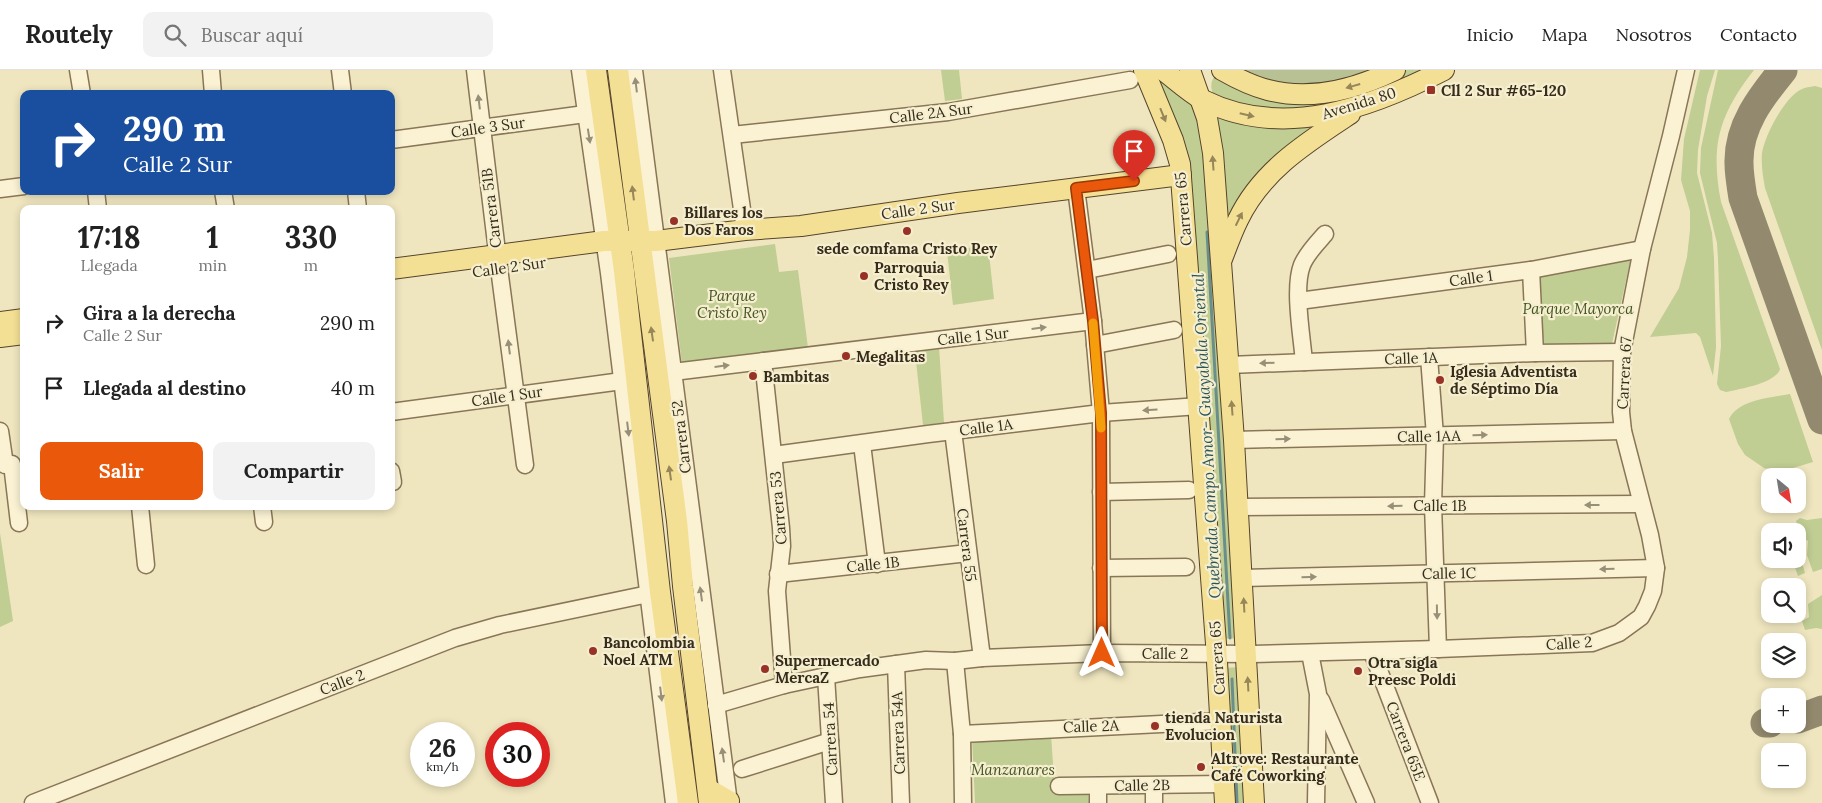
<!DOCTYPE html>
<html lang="es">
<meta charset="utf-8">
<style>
body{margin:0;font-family:Lora,serif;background:#f2f2f2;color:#222;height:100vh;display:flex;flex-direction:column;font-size:19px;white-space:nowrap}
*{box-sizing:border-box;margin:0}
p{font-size:16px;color:#767676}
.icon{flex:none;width:28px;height:28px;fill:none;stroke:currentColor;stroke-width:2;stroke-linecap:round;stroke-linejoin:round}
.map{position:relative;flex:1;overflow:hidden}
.details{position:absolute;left:20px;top:135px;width:375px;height:305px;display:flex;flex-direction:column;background:#fff;border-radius:10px;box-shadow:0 2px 8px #0003}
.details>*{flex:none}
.banner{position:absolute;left:20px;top:20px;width:375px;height:105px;border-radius:10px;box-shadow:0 2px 8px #0003;background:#1a4fa0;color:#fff;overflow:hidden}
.needle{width:32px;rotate:150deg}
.buttons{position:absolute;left:1761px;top:398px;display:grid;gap:10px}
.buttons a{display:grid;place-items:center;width:45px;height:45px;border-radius:10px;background:#fff;box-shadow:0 2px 8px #0003;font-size:25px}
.speed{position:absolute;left:410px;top:652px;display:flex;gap:10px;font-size:25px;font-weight:700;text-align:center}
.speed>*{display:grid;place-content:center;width:65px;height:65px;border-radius:50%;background:#fff;box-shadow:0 2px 8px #0003;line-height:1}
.speed small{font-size:12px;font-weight:400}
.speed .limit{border:8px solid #d22;background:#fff;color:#111}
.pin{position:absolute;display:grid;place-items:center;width:42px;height:42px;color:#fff;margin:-51px -21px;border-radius:50% 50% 50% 0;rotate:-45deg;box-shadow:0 0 5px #0007}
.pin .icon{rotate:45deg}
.me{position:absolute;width:55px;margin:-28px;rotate:0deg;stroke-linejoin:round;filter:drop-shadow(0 0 4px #0008)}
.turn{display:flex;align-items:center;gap:18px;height:105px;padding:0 20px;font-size:22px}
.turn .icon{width:65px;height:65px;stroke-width:2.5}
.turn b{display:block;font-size:35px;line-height:42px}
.eta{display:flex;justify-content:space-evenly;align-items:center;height:85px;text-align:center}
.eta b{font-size:30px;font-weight:800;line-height:35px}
.cta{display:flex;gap:10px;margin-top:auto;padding:10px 20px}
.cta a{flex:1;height:58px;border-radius:10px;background:#ea580c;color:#fff;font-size:20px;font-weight:800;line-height:58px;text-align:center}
.cta a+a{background:#f2f2f2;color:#222}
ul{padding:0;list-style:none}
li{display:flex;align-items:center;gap:15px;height:65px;padding:0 20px}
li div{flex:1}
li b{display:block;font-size:19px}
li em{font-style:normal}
header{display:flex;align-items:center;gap:30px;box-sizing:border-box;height:70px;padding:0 25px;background:#fff;border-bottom:1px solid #e0e0e0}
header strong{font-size:24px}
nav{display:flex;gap:28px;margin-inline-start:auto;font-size:18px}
.search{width:350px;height:45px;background:#f2f2f2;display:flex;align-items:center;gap:12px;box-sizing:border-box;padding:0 18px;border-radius:10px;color:#767676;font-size:19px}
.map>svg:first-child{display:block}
.green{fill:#c0cd93}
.cemetery{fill:#b7c193}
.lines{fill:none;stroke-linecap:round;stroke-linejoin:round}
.stream{stroke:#6a8e89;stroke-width:3}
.taxiway{stroke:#93896e;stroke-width:29}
.minor-casing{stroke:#887657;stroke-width:19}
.major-casing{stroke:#55442c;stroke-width:22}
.minor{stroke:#faf2d3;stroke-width:16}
.major{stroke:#f4e095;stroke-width:20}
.oneway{fill:#988f78}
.oneway2{fill:#968658}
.route-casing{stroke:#983908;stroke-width:12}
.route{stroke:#ea580c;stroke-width:9}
.slow{stroke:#f59e0b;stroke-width:9}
.poi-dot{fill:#983126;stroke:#f6efcf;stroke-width:2}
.labels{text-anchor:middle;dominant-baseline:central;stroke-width:4.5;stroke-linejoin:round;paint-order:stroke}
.poi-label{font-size:15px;font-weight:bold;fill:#372c1c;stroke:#f6efcf;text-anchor:start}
.street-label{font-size:15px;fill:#372c1c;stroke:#f6efcf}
.park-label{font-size:15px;font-style:italic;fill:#425422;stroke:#f6efcf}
.water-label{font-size:16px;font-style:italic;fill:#2b5557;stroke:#f6efcf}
</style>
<header>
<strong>Routely</strong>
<div class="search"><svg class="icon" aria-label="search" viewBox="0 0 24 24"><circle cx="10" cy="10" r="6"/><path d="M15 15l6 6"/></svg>Buscar aquí</div>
<nav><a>Inicio</a><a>Mapa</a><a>Nosotros</a><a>Contacto</a></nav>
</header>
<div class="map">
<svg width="1822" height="733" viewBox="0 0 1822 733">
<rect width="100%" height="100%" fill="#efe6bf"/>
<g class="green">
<path d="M941 0H959L962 29 945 31Z"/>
<path d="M1406 0H1430L1376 26 1314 41 1251 38 1214 25C1210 18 1210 10 1217 4L1387 9Z"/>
<path d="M1700 0H1715L1707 26 1698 80 1697 103 1712 163 1714 188 1716 277 1713 306 1700 267 1696 263 1650 267 1679 218 1687 187 1690 160V141L1681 110 1684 69Z"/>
<path d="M1718 0H1754C1719 45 1710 75 1721 132L1780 299C1776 313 1740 319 1726 322L1720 320 1717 314 1721 276 1718 189 1717 173 1700 103 1701 78Z"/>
<path d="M1149 1 1192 29 1203 65 1241 568 1220 569 1195 192Z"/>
<path d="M1815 16 1822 18V280L1765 118C1763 107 1761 95 1762 83 1765 65 1784 29 1800 20 1805 17 1810 17 1815 16Z"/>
<path d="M1214 42 1234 50 1262 58 1311 57 1274 88 1224 169Z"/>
<path d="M775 174 779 202 798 200 808 278 682 294 669 188Z"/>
<path d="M988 175 994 229 953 235 947 181Z"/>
<path d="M1631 188 1611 278 1539 280 1536 203Z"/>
<path d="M939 277 944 353 923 355 915 282Z"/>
<path d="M1790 324 1813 392 1780 402 1764 398 1745 385 1738 374 1729 349C1739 329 1771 328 1790 324Z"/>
<path d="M1800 448 1807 450 1822 448V499L1813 502 1807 485 1808 471 1801 466 1796 451Z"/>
<path d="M0 463 13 551 0 557Z"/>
<path d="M1798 483 1800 485 1805 503 1798 506 1792 489H1798Z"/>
<path d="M1822 525V559L1816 558 1805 560 1802 551 1809 547 1808 534Z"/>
<path d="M1242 597 1250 733H1229L1222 598Z"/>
<path d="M1051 664 1055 724H1088L1089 733H975L972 668Z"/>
</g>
<path class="cemetery" d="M1235 0H1381L1310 18 1274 14Z"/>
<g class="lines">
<g class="stream">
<path d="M1207 162 1230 568"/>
<path d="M1232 609 1237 733"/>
</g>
<g class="taxiway">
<path d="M1783 0C1761 27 1738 56 1739 93 1739 104 1741 116 1743 128L1822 350"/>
<path d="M1798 649 1822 640"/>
<path d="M1765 653H1770"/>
</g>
<g class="minor-casing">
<g id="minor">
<path d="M78 0 82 24"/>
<path d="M211 0 213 24"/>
<path d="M340 0 343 24"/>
<path d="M475 0 499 198 525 395"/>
<path d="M580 0 609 203 674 733"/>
<path d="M634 0 729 733"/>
<path d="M722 0 745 160"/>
<path d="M732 65 948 42 1130 10"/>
<path d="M391 70 585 44"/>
<path d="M1076 118 1093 251 1101 343 1102 583"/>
<path d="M0 119 24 116"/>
<path d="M96 121 98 139"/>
<path d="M223 121 226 139"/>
<path d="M356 121 358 139"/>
<path d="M1087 200 1168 184"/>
<path d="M1531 200 1535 283"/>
<path d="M1299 231 1531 200 1642 179"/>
<path d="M1095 275 1174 260"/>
<path d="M1429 287 1435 366 1433 435 1438 579"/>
<path d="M763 291 781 458 782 476 777 521 784 615"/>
<path d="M1304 292C1302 267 1293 218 1302 195 1307 183 1317 173 1325 164"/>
<path d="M1229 295 1535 283 1622 282"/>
<path d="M673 302 1093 251"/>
<path d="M391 342 622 311"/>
<path d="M0 361 5 395"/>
<path d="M953 361 982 588"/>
<path d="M1234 370 1623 361"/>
<path d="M862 374 877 494"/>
<path d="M774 385 928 364 1101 343 1199 336"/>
<path d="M12 394 19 453"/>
<path d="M391 401 393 412"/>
<path d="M1101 422 1189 420"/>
<path d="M140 436 146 495"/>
<path d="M262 436 264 452"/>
<path d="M1238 437 1641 434"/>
<path d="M1101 498 1186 497"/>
<path d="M778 504 968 483"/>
<path d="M1243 508 1656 498"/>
<path d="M1372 582 1430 733"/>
<path d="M1310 583 1318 624 1316 733"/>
<path d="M955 591 962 664 963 733"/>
<path d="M896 594 901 733"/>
<path d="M826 606 834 733"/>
<path d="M1321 630 1366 733"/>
<path d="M716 635 784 615 826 606 860 599 926 590 955 591 982 588 1102 583 1253 584 1438 579 1592 573 1619 563 1641 547 1647 536 1653 521 1656 498 1650 465 1623 361 1621 342 1622 282 1642 179 1671 66 1686 0"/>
<path d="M962 664 1221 651"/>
<path d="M742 699 830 671"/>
<path d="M1059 716 1225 714"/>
<path d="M1154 716V733"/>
<path d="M33 733 455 568 500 555 658 522"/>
<path d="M1098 733V716"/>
</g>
</g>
<g class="major-casing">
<g id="major">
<path d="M596 0 624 201 660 522 688 733"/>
<path d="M618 0 677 451 683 516 709 733"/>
<path d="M1144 0 1173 70 1180 94 1216 574 1225 733"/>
<path d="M1163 0C1176 10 1189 22 1203 30 1283 70 1370 38 1444 0"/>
<path d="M1190 0 1207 48 1213 83 1234 370 1254 733"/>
<path d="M1222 0C1236 8 1252 16 1268 20 1310 31 1356 19 1395 0"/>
<path d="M1222 189C1227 176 1232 162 1238 150 1261 101 1306 73 1350 44"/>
<path d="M391 199 604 171H656L745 160 801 156 958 133 1181 105"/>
<path d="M0 252 24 249"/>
<path d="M0 267 24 264"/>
<path d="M708 719 729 731"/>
</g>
</g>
<use href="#minor" class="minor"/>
<use href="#major" class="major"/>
</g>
<defs><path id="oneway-solid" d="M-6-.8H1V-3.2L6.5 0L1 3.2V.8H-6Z" transform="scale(1.25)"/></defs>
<g class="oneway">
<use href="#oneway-solid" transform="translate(636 15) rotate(-97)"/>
<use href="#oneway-solid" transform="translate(479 32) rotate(-97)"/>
<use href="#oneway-solid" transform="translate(589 66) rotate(81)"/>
<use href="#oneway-solid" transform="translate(1039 258) rotate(-7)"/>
<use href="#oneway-solid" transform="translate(509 277) rotate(-97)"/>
<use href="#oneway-solid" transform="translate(1267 293) rotate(178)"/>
<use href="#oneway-solid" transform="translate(722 296) rotate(-7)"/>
<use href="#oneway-solid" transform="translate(1150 340) rotate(176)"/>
<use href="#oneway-solid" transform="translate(628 359) rotate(83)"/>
<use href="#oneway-solid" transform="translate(1480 365) rotate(-2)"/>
<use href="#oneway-solid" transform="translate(1283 369) rotate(-1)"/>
<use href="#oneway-solid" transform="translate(1592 435) rotate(180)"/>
<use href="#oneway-solid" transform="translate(1395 436) rotate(179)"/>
<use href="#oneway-solid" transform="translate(1607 499) rotate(179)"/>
<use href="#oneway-solid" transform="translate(1309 507) rotate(-1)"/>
<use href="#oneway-solid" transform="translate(701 524) rotate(-98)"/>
<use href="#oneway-solid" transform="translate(1437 542) rotate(89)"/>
<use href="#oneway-solid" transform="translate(661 624) rotate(83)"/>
<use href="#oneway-solid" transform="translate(723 685) rotate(-98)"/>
</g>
<g class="oneway2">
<use href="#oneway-solid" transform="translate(1353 16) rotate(164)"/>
<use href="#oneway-solid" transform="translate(1163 45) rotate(68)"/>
<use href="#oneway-solid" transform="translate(1247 45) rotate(13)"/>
<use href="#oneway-solid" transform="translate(1213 93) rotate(-94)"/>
<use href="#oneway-solid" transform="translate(633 123) rotate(-97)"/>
<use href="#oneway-solid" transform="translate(1239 149) rotate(-64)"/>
<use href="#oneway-solid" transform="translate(652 264) rotate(-98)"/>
<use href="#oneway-solid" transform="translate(1232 338) rotate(-94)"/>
<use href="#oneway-solid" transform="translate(670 403) rotate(-98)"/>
<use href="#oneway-solid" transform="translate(1244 535) rotate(-93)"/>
<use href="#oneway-solid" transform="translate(1248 614) rotate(-93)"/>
</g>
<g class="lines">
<g class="route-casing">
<path id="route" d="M1102 583 1101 343 1093 251 1076 118 1134 111"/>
</g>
<use href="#route" class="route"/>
<path class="slow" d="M1093 253 1101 358"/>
</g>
<g class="poi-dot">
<rect x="1426" y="15" width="10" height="10" rx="2.5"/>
<circle cx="674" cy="151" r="5"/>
<circle cx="907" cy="161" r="5"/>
<circle cx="864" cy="206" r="5"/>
<circle cx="846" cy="286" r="5"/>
<circle cx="753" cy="306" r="5"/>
<circle cx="1440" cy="310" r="5"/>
<circle cx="593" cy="581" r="5"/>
<circle cx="765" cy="599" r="5"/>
<circle cx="1358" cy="601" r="5"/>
<circle cx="1155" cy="656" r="5"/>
<circle cx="1201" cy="697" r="5"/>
</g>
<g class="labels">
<g class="poi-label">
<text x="1441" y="20">Cll 2 Sur #65-120</text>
<text x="684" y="142">Billares los<tspan x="684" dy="17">Dos Faros</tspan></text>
<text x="907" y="178" text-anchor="middle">sede comfama Cristo Rey</text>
<text x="874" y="197">Parroquia<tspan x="874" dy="17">Cristo Rey</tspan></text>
<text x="856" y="286">Megalitas</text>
<text x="1450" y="301">Iglesia Adventista<tspan x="1450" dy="17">de Séptimo Día</tspan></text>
<text x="763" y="306">Bambitas</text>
<text x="603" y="572">Bancolombia<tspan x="603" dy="17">Noel ATM</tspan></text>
<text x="775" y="590">Supermercado<tspan x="775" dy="17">MercaZ</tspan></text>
<text x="1368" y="592">Otra sigla<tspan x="1368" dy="17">Preesc Poldi</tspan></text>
<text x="1165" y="647">tienda Naturista<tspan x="1165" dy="17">Evolucion</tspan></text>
<text x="1211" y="688">Altrove: Restaurante<tspan x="1211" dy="17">Café Coworking</tspan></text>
</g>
<g class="street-label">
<text transform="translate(1359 33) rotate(-17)">Avenida 80</text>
<text transform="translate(931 43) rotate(-7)">Calle 2A Sur</text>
<text transform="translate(488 57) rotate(-8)">Calle 3 Sur</text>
<text transform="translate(491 138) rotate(-97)">Carrera 51B</text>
<text transform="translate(918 139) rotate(-8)">Calle 2 Sur</text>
<text transform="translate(1183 139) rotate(-95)">Carrera 65</text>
<text transform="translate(509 197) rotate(-8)">Calle 2 Sur</text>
<text transform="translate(1471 208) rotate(-8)">Calle 1</text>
<text transform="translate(973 266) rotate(-6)">Calle 1 Sur</text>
<text transform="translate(1411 288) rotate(-2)">Calle 1A</text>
<text transform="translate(1624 303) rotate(-87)">Carrera 67</text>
<text transform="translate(507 326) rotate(-8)">Calle 1 Sur</text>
<text transform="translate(986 357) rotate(-7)">Calle 1A</text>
<text transform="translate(1429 366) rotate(-1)">Calle 1AA</text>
<text transform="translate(681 367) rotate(-97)">Carrera 52</text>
<text x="1440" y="435">Calle 1B</text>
<text transform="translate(778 438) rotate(-95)">Carrera 53</text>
<text transform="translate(967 475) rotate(83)">Carrera 55</text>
<text transform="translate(873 494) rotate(-6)">Calle 1B</text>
<text transform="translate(1449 503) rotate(-1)">Calle 1C</text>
<text transform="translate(1569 573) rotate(-4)">Calle 2</text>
<text x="1165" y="583">Calle 2</text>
<text transform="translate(1217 588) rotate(-94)">Carrera 65</text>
<text transform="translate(342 612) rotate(-21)">Calle 2</text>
<text transform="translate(1091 656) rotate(-2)">Calle 2A</text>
<text transform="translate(898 663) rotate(-92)">Carrera 54A</text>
<text transform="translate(830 669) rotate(-93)">Carrera 54</text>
<text transform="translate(1406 671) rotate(69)">Carrera 65E</text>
<text transform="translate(1142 715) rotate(-1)">Calle 2B</text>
</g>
<g class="park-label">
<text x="732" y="225">Parque<tspan x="732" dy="17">Cristo Rey</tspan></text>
<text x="1578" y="238">Parque Mayorca</text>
<text x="1013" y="699">Manzanares</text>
</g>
<g class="water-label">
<text transform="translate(1206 366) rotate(-93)">Quebrada Campo Amor- Guayabala Oriental</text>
</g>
</g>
</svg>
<div class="buttons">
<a><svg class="needle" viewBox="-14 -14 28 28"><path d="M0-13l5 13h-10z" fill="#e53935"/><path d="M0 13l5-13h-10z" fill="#767676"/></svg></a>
<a><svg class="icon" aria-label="sound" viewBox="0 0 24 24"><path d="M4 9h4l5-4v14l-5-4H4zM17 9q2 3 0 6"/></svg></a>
<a><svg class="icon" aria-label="search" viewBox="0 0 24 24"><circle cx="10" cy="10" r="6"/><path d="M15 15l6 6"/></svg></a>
<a><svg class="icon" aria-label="layers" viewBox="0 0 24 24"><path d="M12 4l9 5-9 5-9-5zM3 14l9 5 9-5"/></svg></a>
<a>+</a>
<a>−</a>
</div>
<div class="speed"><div>26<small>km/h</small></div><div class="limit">30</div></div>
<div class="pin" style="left:1134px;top:111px;background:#d93025"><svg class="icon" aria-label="arrive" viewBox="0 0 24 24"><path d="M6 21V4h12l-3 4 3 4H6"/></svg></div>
<svg class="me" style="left:1102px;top:583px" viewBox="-20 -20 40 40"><path d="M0-17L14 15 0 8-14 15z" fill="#ea580c" stroke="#fff" stroke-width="4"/></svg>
<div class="banner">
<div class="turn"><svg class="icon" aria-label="right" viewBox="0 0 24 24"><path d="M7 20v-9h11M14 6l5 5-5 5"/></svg><div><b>290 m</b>Calle 2 Sur</div></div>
</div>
<section class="details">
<div class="eta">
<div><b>17:18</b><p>Llegada</p></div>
<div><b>1</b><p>min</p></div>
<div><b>330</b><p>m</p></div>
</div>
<ul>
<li><svg class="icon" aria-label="right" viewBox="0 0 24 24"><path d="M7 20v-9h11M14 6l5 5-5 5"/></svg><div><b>Gira a la derecha</b><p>Calle 2 Sur</p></div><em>290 m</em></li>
<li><svg class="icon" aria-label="arrive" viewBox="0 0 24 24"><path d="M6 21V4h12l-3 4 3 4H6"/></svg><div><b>Llegada al destino</b></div><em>40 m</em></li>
</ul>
<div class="cta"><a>Salir</a><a>Compartir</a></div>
</section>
</div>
